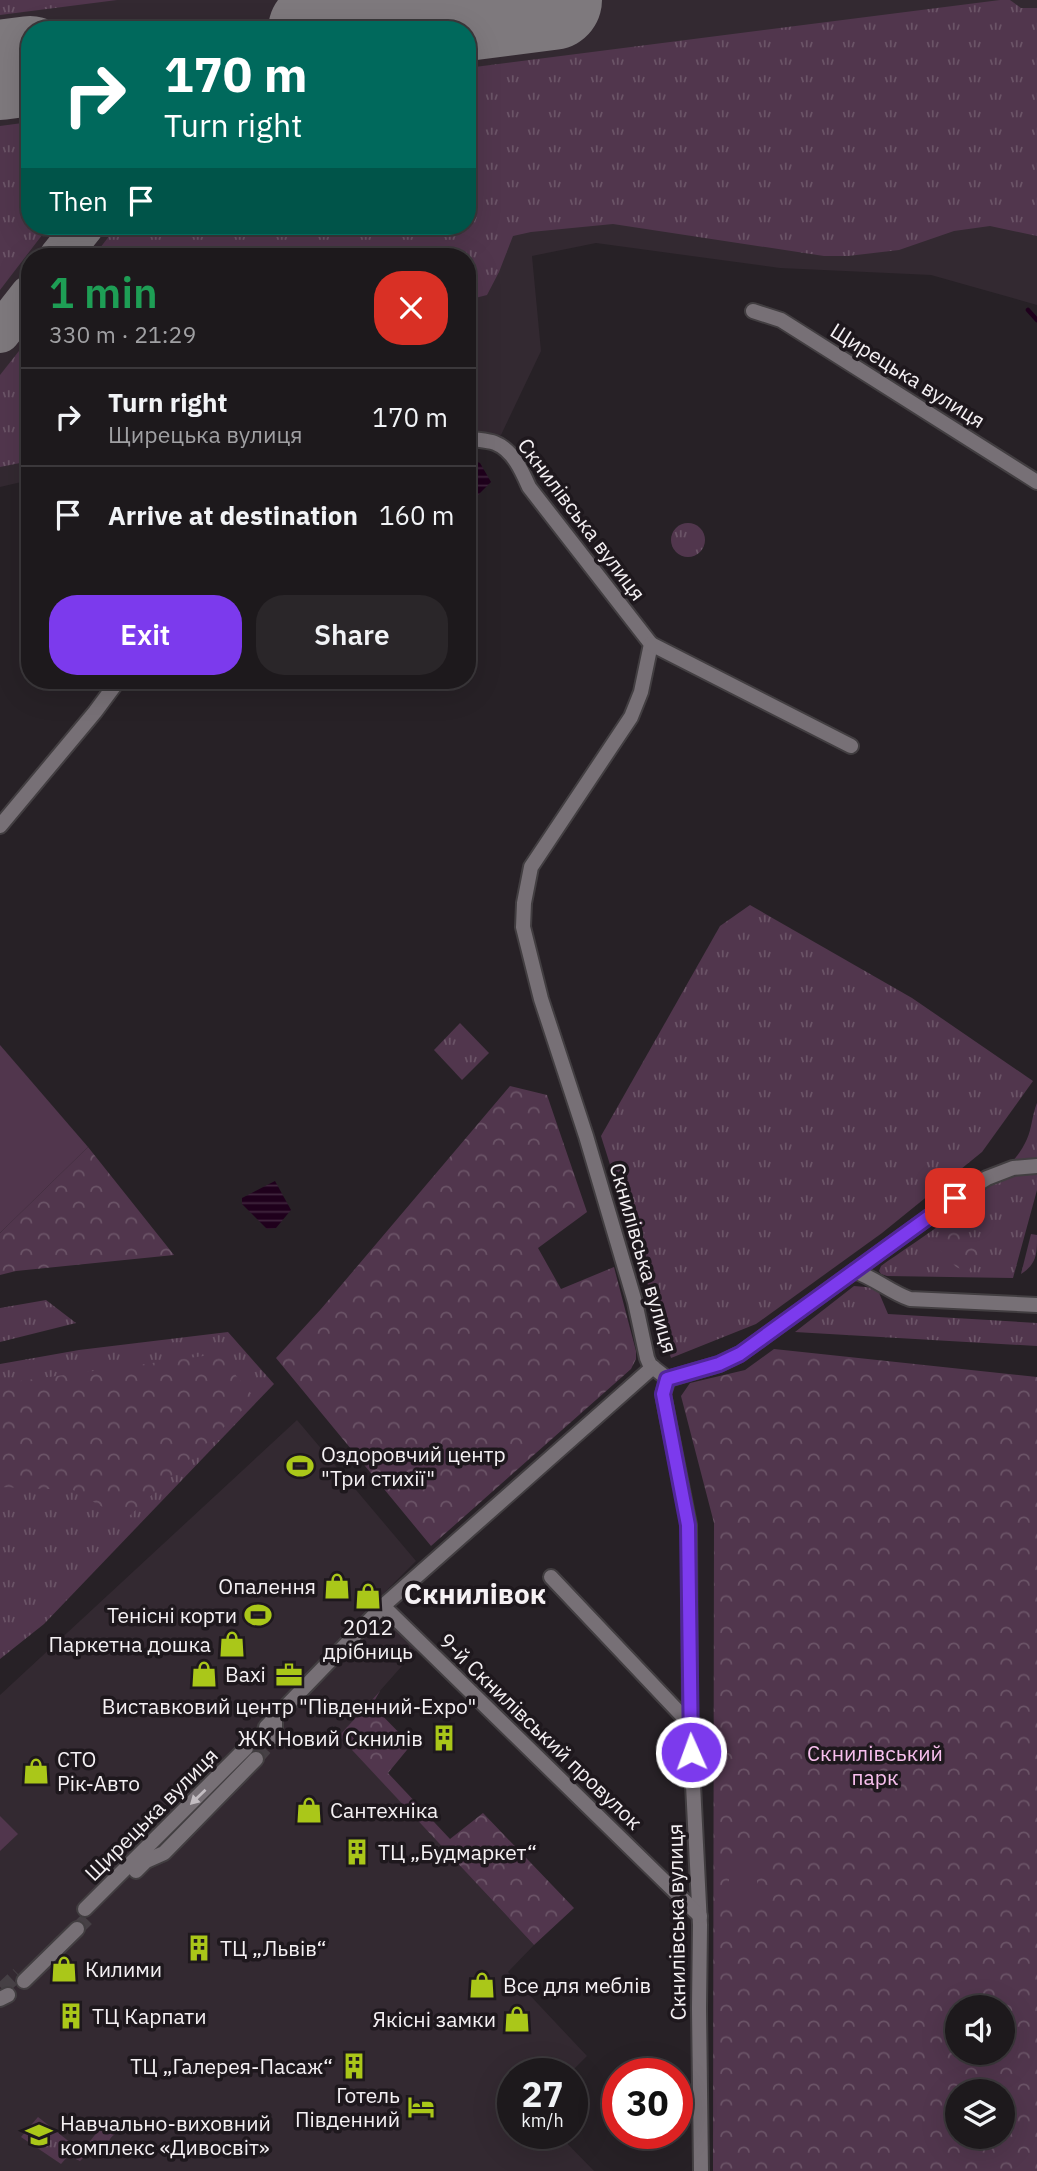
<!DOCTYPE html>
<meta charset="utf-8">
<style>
body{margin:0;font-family:"IBM Plex Sans",sans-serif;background:#2a2629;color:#f1f3f6;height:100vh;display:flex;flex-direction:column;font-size:26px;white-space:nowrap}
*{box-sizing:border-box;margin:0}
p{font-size:23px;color:#a0a0a3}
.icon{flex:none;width:38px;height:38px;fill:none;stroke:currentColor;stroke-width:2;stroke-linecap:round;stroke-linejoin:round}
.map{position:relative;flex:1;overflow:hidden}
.panel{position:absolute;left:21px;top:248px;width:455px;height:441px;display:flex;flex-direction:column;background:#1d191c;border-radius:28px;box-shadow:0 7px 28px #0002,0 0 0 2px #3b383b}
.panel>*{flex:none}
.guide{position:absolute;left:21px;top:21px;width:455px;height:214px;border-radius:28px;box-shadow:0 7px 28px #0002,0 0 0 2px #3b383b;background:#00695c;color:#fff;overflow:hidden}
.buttons{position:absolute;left:945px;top:1995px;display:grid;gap:14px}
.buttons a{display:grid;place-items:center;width:70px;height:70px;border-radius:50%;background:#1d191c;box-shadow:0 7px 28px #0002,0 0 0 2px #3b383b;font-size:35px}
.speed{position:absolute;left:497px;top:2058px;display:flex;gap:14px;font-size:35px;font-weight:700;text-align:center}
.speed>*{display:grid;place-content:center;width:91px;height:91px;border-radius:50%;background:#1d191c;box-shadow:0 7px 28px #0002,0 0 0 2px #3b383b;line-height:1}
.speed small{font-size:18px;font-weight:400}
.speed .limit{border:10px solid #d22;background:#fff;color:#111}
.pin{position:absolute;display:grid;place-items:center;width:60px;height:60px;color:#fff;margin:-30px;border-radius:14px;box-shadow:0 4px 10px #0006}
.me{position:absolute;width:77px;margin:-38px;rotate:358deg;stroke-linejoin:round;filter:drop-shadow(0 0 5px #0008)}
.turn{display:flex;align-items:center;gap:24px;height:147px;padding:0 28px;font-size:32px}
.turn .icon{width:91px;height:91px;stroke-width:2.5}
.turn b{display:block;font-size:49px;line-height:60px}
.then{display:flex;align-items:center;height:66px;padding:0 28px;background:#0003;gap:14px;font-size:26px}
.round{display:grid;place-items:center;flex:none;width:74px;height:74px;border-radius:28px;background:#2a2629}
.headline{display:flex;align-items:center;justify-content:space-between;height:119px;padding:0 28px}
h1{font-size:42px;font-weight:600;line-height:52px;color:#1e9e55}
.action{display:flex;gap:14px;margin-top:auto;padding:14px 28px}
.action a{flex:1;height:80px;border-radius:28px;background:#7c3aed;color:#fff;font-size:28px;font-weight:600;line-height:80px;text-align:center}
.action a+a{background:#2a2629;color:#f1f3f6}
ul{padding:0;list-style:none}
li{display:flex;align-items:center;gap:21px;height:98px;padding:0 28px;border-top:2px solid #3b383b}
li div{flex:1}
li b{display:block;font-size:26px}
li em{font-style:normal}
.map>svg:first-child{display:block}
.built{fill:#332931;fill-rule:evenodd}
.grass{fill:url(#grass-tufts)}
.forest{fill:url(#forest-crowns);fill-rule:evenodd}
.garden{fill:#51364d}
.water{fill:url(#water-rules)}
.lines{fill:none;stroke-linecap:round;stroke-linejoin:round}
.stream{stroke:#1f001c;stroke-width:4.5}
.taxiway{stroke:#7e797d;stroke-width:40}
.runway{stroke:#7e797d;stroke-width:100}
.street-tunnel{stroke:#464045;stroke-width:14;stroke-dasharray:14 7;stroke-linecap:butt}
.street-casing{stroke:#423e41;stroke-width:18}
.street{stroke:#777076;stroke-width:14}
.oneway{fill:#c3bdc2}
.route-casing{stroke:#51269a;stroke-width:18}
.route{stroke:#7c3aed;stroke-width:12}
.labels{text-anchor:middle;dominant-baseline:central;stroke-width:7;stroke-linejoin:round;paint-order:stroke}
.street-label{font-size:21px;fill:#f5f1f4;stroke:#1e181d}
.poi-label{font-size:21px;fill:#f5f1f4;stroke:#1e181d;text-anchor:start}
.park-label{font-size:21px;fill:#f9c0ef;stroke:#1e181d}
.district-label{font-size:28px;font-weight:bold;fill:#f5f1f4;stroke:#1e181d}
</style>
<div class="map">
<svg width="1037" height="2171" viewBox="0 0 1037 2171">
<defs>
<pattern id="grass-tufts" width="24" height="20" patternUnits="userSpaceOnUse" patternTransform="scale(1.75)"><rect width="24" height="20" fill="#51364d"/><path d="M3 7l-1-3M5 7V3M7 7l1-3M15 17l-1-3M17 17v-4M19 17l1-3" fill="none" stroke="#6b5467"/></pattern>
<pattern id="forest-crowns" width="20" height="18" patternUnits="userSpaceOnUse" patternTransform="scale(1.75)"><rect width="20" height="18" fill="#51364d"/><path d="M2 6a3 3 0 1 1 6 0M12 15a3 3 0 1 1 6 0" fill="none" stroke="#6b5467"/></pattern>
<pattern id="water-rules" width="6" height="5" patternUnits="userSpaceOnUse" patternTransform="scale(1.75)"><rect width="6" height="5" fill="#1f001c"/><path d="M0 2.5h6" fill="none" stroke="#40263e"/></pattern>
</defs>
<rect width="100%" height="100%" fill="#272126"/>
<g class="built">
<path d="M0 0H1037V305L931 275 780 268 596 243 532 256 541 351 501 435 467 431V257H30V480L0 487ZM30 30H467V226H30Z"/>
<path d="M297 1420 416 1561 372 1605 417 1649 340 1736 534 1945 508 1972 587 2056 569 2074H513V2133H557L594 2171H0V1695Z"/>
</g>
<g class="grass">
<path d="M0 0H117L0 15Z"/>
<path d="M1000 0H1010L1021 8H1037V236L990 226 954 231 899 250 848 256H824L613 224 531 232 513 236 499 272 487 295 467 300V257H93L117 226H467V68Z"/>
<path d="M30 122V226H49L0 290V126Z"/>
<path d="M30 337V461L0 467V375Z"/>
<circle cx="688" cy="540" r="17"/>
<path d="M750 905 912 998 1033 1081 982 1152 882 1233 756 1324 671 1358 601 1136 720 926Z"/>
<path d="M460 1023 489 1053 462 1080 434 1050Z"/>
<path d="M1037 1103V1190L1013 1278 887 1276 881 1274 879 1271 881 1266C922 1237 1007 1185 1027 1139 1032 1128 1032 1115 1037 1103Z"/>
<path d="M1031 1234 1037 1235C1037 1253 1037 1264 1021 1274Z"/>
<path d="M854 1286 877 1288 888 1314 1037 1323V1346L795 1332Z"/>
<path d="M46 1300 76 1323 0 1342V1308Z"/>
<path d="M228 1332 274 1384 44 1624 0 1659V1364L79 1350Z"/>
<path d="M38 2117 76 2147 61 2164 21 2137Z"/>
<path d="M105 2122 124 2132C107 2133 109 2145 102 2157L96 2153H88L80 2161 76 2159Z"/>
</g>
<g class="forest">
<path d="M510 1086 547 1095 587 1212 538 1248 561 1289 614 1267 636 1351V1359L631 1369 431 1546 276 1358 321 1309Z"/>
<path d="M88 1147 174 1255 16 1271 0 1275V1233Z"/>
<path d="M947 1221 961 1223 963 1236 975 1246 978 1254 968 1272 956 1267 938 1247 940 1226Z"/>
<path d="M774 1349 1037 1377V2171H713L714 1523 681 1396 690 1383 745 1370ZM957 2007H1003V2053H957ZM957 2091H1003V2137H957Z"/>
<path d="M218 1354 255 1398 125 1520 73 1490 0 1487V1386L20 1381Z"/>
<path d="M380 1691 372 1705 411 1745 388 1773 450 1839 483 1813 574 1908 534 1945 339 1736Z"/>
</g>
<g class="garden">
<path d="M0 1045 88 1147 0 1233Z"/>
<path d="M0 1816 18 1834 0 1851Z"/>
<rect x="729" y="1855" width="28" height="52"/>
</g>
<g class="water">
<path d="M467 458 480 463 491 482 478 495 467 487Z"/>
<path d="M275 1181 291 1210 276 1228 267 1229 242 1204V1198Z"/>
</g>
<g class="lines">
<path class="stream" d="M1028 310 1037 320"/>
<g class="taxiway">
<path d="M59 257 84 226"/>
<path d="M0 333 30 295"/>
</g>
<g class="runway">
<path d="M318 30 552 0"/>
<path d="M0 70 30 66"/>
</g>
<g class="street-tunnel">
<path d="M246 1748 266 1727"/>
<path d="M256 1759 275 1737"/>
<path d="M77 1929 91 1915"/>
<path d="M2 1989 18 1974"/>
</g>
<g class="street-casing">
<g id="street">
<path d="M753 311 781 320 1037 482"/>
<path d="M467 438C476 440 487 440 495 443 513 450 522 471 529 487L651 644 641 692 631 717 531 867 524 903 523 927 541 999 586 1136 635 1302 647 1358 650 1365 668 1379"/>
<path d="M651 644 851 746"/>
<path d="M0 826 95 712 118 681"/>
<path d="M854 1271C875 1278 890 1292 910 1299L1037 1305"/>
<path d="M668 1379 663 1394 689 1525 690 1724 700 1925 699 2008 701 2171"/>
<path d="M668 1379 719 1364 740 1354 955 1198 987 1178 1013 1168 1037 1166"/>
<path d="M551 1577 690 1724"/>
<path d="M383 1606 700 1916"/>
<path d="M275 1719V1737"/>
<path d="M266 1727 383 1606 653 1367"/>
<path d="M136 1871 146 1861 164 1853 256 1759"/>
<path d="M85 1909 246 1748"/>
<path d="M24 1981 77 1929"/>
<path d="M0 1999 8 1995"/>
</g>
</g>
<use href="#street" class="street"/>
</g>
<defs><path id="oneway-solid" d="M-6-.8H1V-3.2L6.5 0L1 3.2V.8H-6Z" transform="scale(1.75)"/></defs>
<use class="oneway" href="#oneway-solid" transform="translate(198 1797) rotate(136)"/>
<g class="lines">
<g class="route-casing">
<path id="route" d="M691 1752 688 1525 663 1394 667 1379 719 1364 740 1354 955 1198"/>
</g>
<use href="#route" class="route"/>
</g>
<defs>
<g id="stadium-bare" transform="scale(2.1)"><path d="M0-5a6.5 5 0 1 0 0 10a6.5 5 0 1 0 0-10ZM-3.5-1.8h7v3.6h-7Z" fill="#aac719" stroke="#1e181d" stroke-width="2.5" paint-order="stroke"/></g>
<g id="shop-bare" transform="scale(2.1)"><path d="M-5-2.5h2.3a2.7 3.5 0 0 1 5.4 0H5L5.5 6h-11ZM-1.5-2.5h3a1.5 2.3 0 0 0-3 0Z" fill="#aac719" stroke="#1e181d" stroke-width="2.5" paint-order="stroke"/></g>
<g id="office-bare" transform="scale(2.1)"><path d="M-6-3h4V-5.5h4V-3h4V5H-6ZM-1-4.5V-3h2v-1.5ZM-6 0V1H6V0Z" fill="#aac719" stroke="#1e181d" stroke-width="2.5" paint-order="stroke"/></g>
<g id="building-bare" transform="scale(2.1)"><path d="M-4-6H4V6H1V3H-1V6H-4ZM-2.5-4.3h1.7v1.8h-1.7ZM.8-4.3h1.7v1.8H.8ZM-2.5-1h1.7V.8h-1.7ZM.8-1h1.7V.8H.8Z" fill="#aac719" stroke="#1e181d" stroke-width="2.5" paint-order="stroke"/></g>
<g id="hotel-bare" transform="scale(2.1)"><path d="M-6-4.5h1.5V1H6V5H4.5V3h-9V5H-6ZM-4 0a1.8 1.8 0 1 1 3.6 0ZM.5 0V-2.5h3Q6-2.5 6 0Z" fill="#aac719" stroke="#1e181d" stroke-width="2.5" paint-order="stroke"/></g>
<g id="school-bare" transform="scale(2.1)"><path d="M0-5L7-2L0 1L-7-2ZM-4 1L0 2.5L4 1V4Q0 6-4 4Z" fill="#aac719" stroke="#1e181d" stroke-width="2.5" paint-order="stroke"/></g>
</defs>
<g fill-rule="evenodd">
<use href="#stadium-bare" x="300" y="1466"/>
<use href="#shop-bare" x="337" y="1586"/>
<use href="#shop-bare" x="368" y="1596"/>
<use href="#stadium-bare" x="258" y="1615"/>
<use href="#shop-bare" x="232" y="1644"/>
<use href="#shop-bare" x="204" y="1674"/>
<use href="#office-bare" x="289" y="1675"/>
<use href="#building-bare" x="444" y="1738"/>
<use href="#shop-bare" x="36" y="1771"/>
<use href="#shop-bare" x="309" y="1810"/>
<use href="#building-bare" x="357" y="1852"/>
<use href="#building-bare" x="199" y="1948"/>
<use href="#shop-bare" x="64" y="1969"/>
<use href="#shop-bare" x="482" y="1985"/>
<use href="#building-bare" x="71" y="2016"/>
<use href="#shop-bare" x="517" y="2019"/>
<use href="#building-bare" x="354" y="2066"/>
<use href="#hotel-bare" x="421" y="2107"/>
<use href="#school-bare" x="39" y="2135"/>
</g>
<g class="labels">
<g class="street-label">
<text transform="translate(908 375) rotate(32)">Щирецька вулиця</text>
<text transform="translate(582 519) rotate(53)">Скнилівська вулиця</text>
<text transform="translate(644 1258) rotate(74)">Скнилівська вулиця</text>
<text transform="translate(541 1731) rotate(44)">9-й Скнилівський провулок</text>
<text transform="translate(151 1814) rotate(-45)">Щирецька вулиця</text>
<text transform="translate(676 1922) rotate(-91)">Скнилівська вулиця</text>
</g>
<g class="poi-label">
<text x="321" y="1454">Оздоровчий центр<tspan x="321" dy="24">"Три стихії"</tspan></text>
<text x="316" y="1586" text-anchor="end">Опалення</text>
<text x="237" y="1615" text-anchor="end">Тенісні корти</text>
<text x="368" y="1627" text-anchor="middle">2012<tspan x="368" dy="24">дрібниць</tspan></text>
<text x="211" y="1644" text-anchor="end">Паркетна дошка</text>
<text x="225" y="1674">Baxi</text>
<text x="289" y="1706" text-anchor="middle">Виставковий центр "Південний-Expo"</text>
<text x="423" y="1738" text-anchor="end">ЖК Новий Скнилів</text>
<text x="57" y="1759">СТО<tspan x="57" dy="24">Рік-Авто</tspan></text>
<text x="330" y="1810">Сантехніка</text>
<text x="378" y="1852">ТЦ „Будмаркет“</text>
<text x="220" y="1948">ТЦ „Львів“</text>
<text x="85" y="1969">Килими</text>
<text x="503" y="1985">Все для меблів</text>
<text x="92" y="2016">ТЦ Карпати</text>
<text x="496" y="2019" text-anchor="end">Якісні замки</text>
<text x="333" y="2066" text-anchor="end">ТЦ „Галерея-Пасаж“</text>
<text x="400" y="2095" text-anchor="end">Готель<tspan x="400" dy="24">Південний</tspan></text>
<text x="60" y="2123">Навчально-виховний<tspan x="60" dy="24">комплекс «Дивосвіт»</tspan></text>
</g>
<g class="park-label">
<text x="875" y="1753">Скнилівський<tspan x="875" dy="24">парк</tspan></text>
</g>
<g class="district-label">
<text x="475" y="1593">Скнилівок</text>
</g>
</g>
</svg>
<div class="buttons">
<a><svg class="icon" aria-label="sound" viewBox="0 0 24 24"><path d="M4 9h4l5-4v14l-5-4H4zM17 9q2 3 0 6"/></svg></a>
<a><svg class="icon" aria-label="layers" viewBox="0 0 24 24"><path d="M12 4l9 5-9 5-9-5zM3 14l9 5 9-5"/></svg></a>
</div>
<div class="speed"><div>27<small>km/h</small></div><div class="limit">30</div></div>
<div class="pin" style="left:955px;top:1198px;background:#d93025"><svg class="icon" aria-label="arrive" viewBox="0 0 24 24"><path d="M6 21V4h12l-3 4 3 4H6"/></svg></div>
<svg class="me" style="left:691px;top:1752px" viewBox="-20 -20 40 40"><circle r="17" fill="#7c3aed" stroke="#fff" stroke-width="3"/><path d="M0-11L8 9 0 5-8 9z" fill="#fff"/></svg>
<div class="guide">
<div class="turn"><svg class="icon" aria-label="right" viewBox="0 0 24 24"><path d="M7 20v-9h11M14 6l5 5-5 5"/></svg><div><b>170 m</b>Turn right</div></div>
<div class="then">Then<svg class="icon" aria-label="arrive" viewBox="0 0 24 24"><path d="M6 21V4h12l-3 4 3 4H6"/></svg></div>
</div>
<section class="panel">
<div class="headline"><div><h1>1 min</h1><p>330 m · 21:29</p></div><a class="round" style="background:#d93025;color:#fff"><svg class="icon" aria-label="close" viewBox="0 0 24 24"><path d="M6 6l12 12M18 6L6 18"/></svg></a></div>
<ul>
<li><svg class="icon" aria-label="right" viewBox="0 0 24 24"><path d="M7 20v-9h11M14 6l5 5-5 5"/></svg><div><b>Turn right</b><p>Щирецька вулиця</p></div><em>170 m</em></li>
<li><svg class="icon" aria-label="arrive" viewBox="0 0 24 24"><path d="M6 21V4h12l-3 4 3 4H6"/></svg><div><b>Arrive at destination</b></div><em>160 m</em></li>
</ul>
<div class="action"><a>Exit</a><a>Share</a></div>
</section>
</div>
